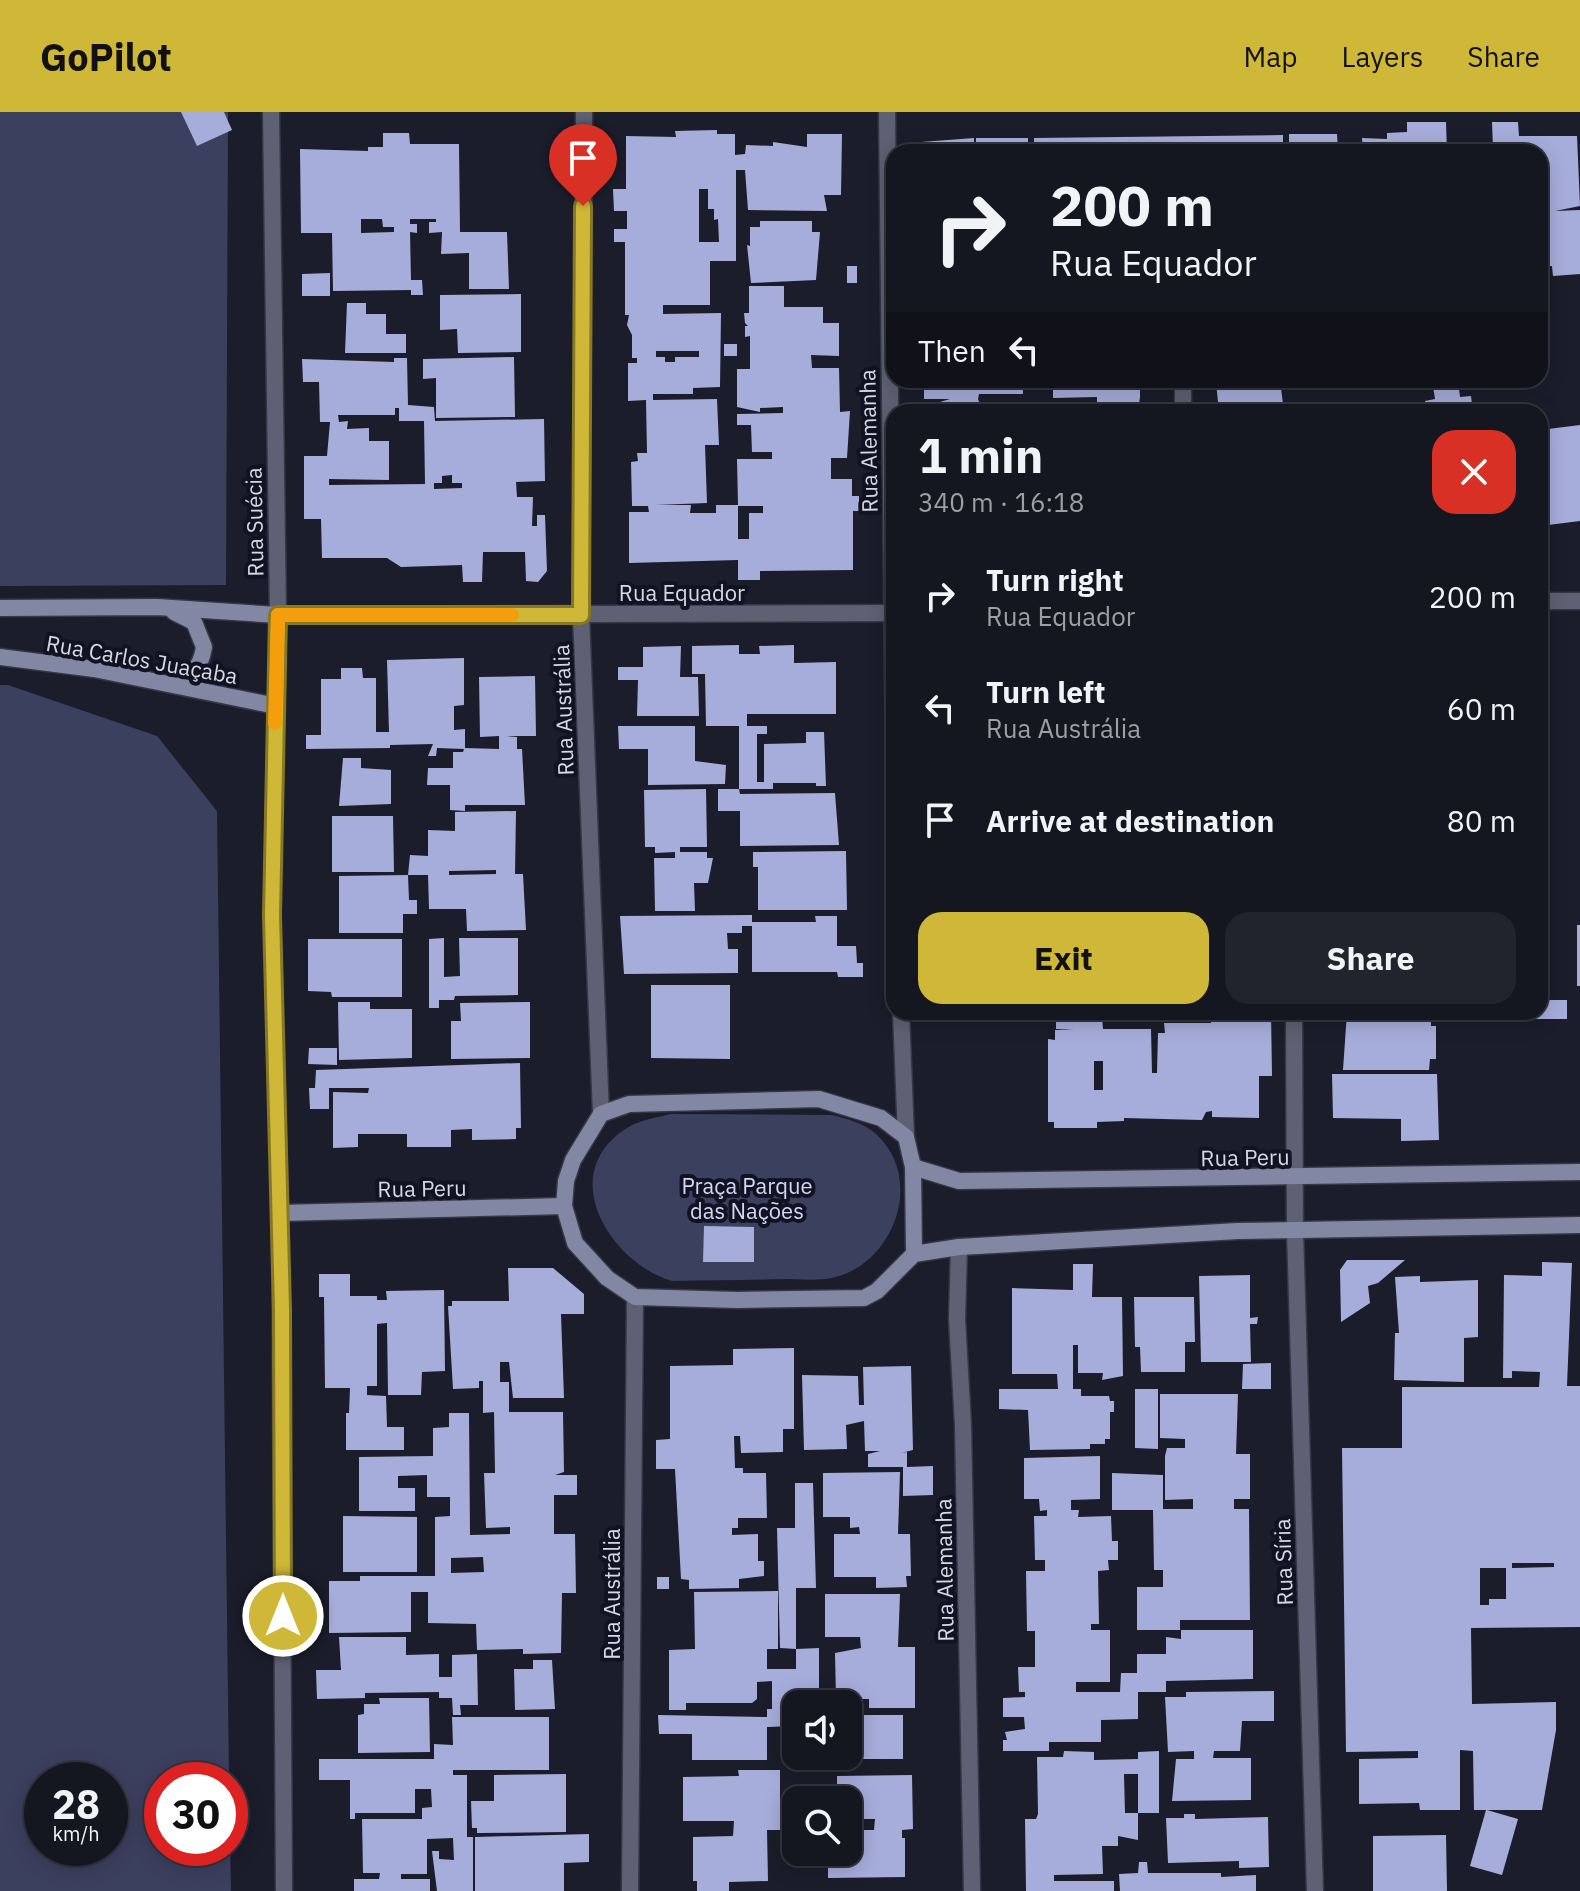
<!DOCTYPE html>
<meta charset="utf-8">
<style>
body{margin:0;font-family:"IBM Plex Sans",sans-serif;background:#21232d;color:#f1f3f6;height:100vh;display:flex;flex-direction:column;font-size:30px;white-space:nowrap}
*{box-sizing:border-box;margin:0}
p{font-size:26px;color:#9d9fa5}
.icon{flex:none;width:44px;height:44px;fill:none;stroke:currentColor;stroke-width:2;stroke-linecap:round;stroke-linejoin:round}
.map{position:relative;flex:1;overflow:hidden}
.details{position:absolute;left:886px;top:292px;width:662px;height:616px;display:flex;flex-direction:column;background:#141620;border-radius:24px;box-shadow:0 4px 20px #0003,0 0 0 2px #33353e}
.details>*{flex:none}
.banner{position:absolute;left:886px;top:32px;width:662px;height:244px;border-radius:24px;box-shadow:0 4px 20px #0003,0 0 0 2px #33353e;background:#141620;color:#f1f3f6;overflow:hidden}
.fabs{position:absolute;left:782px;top:1578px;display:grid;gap:16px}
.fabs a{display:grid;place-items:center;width:80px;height:80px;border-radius:16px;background:#141620;box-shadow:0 4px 20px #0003,0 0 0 2px #33353e;font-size:40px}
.speed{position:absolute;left:24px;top:1650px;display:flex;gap:16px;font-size:40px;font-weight:700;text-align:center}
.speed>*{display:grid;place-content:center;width:104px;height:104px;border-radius:50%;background:#141620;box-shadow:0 4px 20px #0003,0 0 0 2px #33353e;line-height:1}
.speed small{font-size:20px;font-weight:400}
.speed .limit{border:12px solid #d22;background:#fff;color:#111}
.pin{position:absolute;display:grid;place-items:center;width:68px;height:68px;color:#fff;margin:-82px -34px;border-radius:50% 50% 50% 0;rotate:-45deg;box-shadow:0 0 8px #0007}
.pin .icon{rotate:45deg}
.me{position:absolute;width:88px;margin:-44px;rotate:0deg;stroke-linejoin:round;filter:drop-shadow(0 0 6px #0008)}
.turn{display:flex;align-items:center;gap:28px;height:168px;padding:0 32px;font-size:36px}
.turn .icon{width:104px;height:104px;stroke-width:2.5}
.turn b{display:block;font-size:56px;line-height:68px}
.then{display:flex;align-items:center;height:76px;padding:0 32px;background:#0003;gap:16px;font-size:30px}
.round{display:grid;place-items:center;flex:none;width:84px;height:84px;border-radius:24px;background:#21232d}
.overview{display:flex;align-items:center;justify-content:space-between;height:136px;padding:0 32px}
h1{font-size:48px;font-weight:700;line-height:60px}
.action{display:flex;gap:16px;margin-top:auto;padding:16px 32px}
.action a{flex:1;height:92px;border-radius:24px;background:#cfb837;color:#111;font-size:32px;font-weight:700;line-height:92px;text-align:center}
.action a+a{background:#21232d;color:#f1f3f6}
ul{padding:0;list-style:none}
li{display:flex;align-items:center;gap:24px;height:112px;padding:0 32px}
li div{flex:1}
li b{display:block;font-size:30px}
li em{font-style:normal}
header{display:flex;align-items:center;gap:48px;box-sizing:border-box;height:112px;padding:0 40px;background:#cfb837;color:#111}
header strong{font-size:38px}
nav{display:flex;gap:44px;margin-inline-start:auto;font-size:28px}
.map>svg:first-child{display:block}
.green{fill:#3c405f;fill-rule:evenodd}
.building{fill:#a7addb;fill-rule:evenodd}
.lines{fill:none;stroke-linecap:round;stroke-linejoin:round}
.street-casing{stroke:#353745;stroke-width:19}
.secondary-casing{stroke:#353745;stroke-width:19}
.street{stroke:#5e6173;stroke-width:16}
.secondary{stroke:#8287a4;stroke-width:16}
.route-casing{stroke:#877824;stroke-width:20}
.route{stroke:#cfb837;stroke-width:14}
.slow{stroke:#f59e0b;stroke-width:14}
.labels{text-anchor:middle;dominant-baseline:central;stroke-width:8;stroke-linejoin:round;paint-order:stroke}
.street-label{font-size:22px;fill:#d6d8e2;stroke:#121322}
.park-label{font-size:22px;fill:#d3d7f3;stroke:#121322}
</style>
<header>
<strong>GoPilot</strong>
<nav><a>Map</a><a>Layers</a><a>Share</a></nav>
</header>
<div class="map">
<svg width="1580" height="1779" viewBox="0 0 1580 1779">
<rect width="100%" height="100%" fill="#1b1d2b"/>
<g class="green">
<path d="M0 0H228L226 473 0 474Z"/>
<path d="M0 573H8L157 624 217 699 229 1668H162V1736H230V1723L231 1779H0ZM42 1668H110V1736H42Z"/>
<path d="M671 1002 832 1003C847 1007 864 1011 876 1022 926 1068 893 1153 832 1166 817 1169 798 1167 783 1167 746 1168 709 1168 672 1169 611 1151 556 1064 624 1018 639 1008 654 1006 671 1002Z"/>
</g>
<g class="building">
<path d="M181 0H224L232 18 197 34Z"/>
<path d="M1407 10H1446L1447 40H1363L1362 26 1387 27V21L1407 20Z"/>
<path d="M1492 10H1518L1519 24H1577L1580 94 1555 99 1580 98V162L1553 164 1552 154 1540 155V115L1544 114V100L1540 97V69H1545V65H1540V40L1493 37Z"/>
<path d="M717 18V22H735V43L745 42 746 33 773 34V30L807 35V22H842L841 83H824L827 99 748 98 745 58H736V149H710V193H663V202L721 201 720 275 693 276V282H653V288L717 287 719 333H705L707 391 656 393H691L690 401H716V393H738V427H749V401H763V394H738L737 347H772V340H752L751 313H737V302L783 301V295L760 296V300L737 295V257H750V224L745 225V214H748L745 211 744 201H749V174H784V195H823V211H839V244L811 243 812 256H839L840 300 850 299 847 346H831V367H852V384H859V399H853V458L760 459V468H738V448L629 451V400H649L648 394H632L631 350 638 349 637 341H647L646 288 628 289V251H637V246H632V223L627 213 629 203H625V130H614V117H627V99H614L613 77H626V24L676 25 675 19ZM699 77H708V97H714V108L718 107 719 130H699ZM656 239H699V245H675V250H665V245H656Z"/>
<path d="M383 21H409L410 32H459L460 120H507L509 177H469V141L441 142 442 120 429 121V110H436V107H410V112H417V121L410 120 411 168H422L423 183H411V178L333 179 332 121H301L300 37 368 39V35H383ZM361 107H382L383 115H394V120L361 121Z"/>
<path d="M1289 22H1337L1338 40H1034V26L1283 23V31H1289Z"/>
<path d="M974 26V40H921V30Z"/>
<rect x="976" y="26" width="52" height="14"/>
<path d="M760 109H812V120H820L816 168 751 171 747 133 750 134V115H760Z"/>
<rect x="847" y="154" width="10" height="17"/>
<path d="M330 161V184H302V162Z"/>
<path d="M521 182V240L458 241 457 217 440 218V183Z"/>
<path d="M347 191H366V202H386V222H406V241H345Z"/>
<rect x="724" y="232" width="13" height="12"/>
<path d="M514 245 515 305 436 306V266L423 267V247Z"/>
<path d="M394 246H407L408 293 434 295 435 309 544 307 545 369 516 370 517 385H533L532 414H537V403H545L547 459 538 470 526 469 525 440H483L482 470H463L462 453 401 455 387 446H322L321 407H304V344H327L330 310H320L319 270H303L302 247 394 250ZM395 296H399V309H424L425 372 329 373V367L389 368V329H369V316L347 317 348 309 339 310 338 303H395ZM452 363V371H462V376L434 377V371H442V364Z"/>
<path d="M944 268H1140V285L1138 300H1053V292L1097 291V285L1053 286V273L1023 274V282H979L978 287 980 292 1025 291V300H940V290L950 287H924V273H944Z"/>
<path d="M1219 268H1280L1284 300H1219L1216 270Z"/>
<path d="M1432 268H1458L1460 285 1471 284 1473 300H1426L1425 289 1435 287Z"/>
<path d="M1470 268H1506V270L1471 275Z"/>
<path d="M1580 313V409L1540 414V318Z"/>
<path d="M739 533V542H760L759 534 794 533V551L836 550V602H747V614H767V622H757V670H764V632L806 631V620H824L826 674H816V671H773V677H739L740 682 835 681 839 733 740 734V699H718V677H739V614H706L705 562H692V534Z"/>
<path d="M681 534 680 565H698L699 604H637L638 568H618V555H643V535Z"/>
<path d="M464 546V593L454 594V618L465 617V636L499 637V624L480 625 479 565 535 564 536 624H506L517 625V637H522L525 693H465V699L450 698V673H427L428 656H453V640H463L464 637 437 636 436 644H428L433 632 390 633V636L306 637V623H321V567H341V556H362L363 566H376V620H389L387 548Z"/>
<path d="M618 614H695V649L726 653 725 672 648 673V637H619Z"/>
<path d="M343 646H361V656L391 658V692L339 694Z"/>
<path d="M706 677 707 735H680V740H707V746H713L708 771H694L695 799H655L654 746H675V740L655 741V735H645L644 678Z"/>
<path d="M516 699 515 762H523L526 818 467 819 466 797H429L428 763H408L410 743 428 744V718L455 719V700ZM496 758V762L449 763V759Z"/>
<path d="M332 704H393L394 760H332Z"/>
<path d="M846 739 847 798H758V755H753V740Z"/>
<path d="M408 763 409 788H417V802H403V821H339V764Z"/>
<path d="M752 803V810H816L815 804H837V834H856L857 851H863V865H838L837 860H752V814H742V821H727L728 837H738V861L624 862 620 804Z"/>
<rect x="1577" y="813" width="3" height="61"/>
<path d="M444 826V865L460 864 459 826H518V883L455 884 454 888H439V896H429V827Z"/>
<path d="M308 827H402V885H332L331 880 308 879Z"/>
<path d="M651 873H730V947L651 946Z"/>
<path d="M1540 888H1567V907H1453V900H1540Z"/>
<path d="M338 890H370V897H412V946L339 948Z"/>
<path d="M530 890V946L451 947V909H461L460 891Z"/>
<path d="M1222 900H1271L1272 964H1259V1006L1212 1005V999L1206 1000 1202 1008 1124 1006V1009L1097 1010V1016H1054V1010H1048V927L1055 928V918H1074L1056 917V904H1102L1103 917H1151L1152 961H1157L1158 921H1165L1164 911H1211V903H1222ZM1094 949H1103V978H1094Z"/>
<path d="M1347 900H1431V914H1436V947H1430L1429 958H1343Z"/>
<path d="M309 936H337V953L308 952Z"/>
<path d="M520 951 521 1016H516V1027L472 1028V1017L451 1018V1035H407V1022H358V1035L333 1036V980L368 981 369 976H329V997H310L309 976H315L316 958Z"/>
<path d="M1332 962H1437L1439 1028 1401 1029V1007L1333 1006Z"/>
<path d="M704 1114 754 1115V1150H703Z"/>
<path d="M1347 1148H1405L1378 1171 1368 1174 1370 1191 1341 1210 1340 1158Z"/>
<path d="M1542 1150 1572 1151 1567 1274H1580V1515L1471 1516 1472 1592 1556 1590V1618L1542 1698H1487L1518 1707 1502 1763 1470 1754 1486 1698H1474L1473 1639 1460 1638V1698H1420L1419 1691 1359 1692V1647L1418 1646V1639L1346 1640 1342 1336H1402V1275H1539L1540 1260 1512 1259V1266H1503L1504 1163 1542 1164ZM1512 1451H1554V1455L1512 1456ZM1480 1456H1506V1487H1489V1493H1480Z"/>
<path d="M1073 1152H1093L1092 1185H1122L1123 1264 1102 1268 1103 1261H1078V1233H1073V1277H1081V1284H1109L1110 1289H1114V1300H1110V1327H1105V1332H1090V1337L1030 1338 1028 1298 999 1297V1277H1058L1057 1262H1012V1176L1073 1178Z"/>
<path d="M508 1156H553L584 1182V1202H561L564 1286H513L509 1250H500V1270H509V1300H563L564 1360 555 1363H577V1383H554V1422H575L576 1481H562L561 1541 523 1542V1537L477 1538 476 1512 428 1511V1480H411V1520L329 1521V1469H360V1464H435V1405L450 1404V1385H427V1363L398 1364V1376H415V1399H359V1345L433 1344V1316L449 1315V1301H469L470 1423 510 1422V1415L486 1416 484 1361H495L494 1300 483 1301V1269H479V1276L453 1277 448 1194H452V1189H509ZM483 1445 484 1460 451 1461V1446Z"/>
<path d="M319 1162H350V1184H377V1188H387L386 1179 444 1178 445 1259 422 1260 421 1283H388L387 1211 377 1212V1274H367V1283L386 1284 387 1315H404V1338H346V1301H349L350 1276H325L324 1185H319Z"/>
<path d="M1250 1163V1206L1258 1205 1257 1212H1250L1251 1250H1201L1199 1164Z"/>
<path d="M1420 1164V1170L1478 1168V1225L1464 1226V1270L1394 1268 1395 1221H1399L1395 1165Z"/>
<path d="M1134 1185H1194L1195 1230H1185V1260H1141L1140 1235H1135Z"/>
<path d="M794 1236V1317H783V1340L741 1341 740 1324H734L735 1356H743V1361H766L767 1406H738V1416H732V1423L758 1422V1449H764V1464L739 1467V1476L689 1477V1468L681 1467 675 1357H656V1328L670 1327V1254L733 1253V1237Z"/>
<path d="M1271 1251V1277H1242L1243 1252Z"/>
<path d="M911 1254 913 1338 901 1341 907 1340V1355L933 1354V1383L903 1384V1355H868V1342L880 1339H865L864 1309 846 1313 847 1337 804 1338 802 1263 858 1264 859 1293H864L863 1255Z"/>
<path d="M1135 1277H1158V1337L1135 1336Z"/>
<path d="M1160 1282H1238L1236 1342H1250V1387H1234V1397H1249L1250 1508H1180V1518H1137V1475H1163V1458H1154L1153 1398H1112V1361L1163 1363V1397H1193V1387L1165 1388V1344L1167 1336H1185V1327L1160 1326Z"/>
<path d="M1100 1344V1387L1071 1388V1398H1079L1078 1405 1111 1404 1112 1429H1118V1448H1108L1109 1458 1098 1459 1099 1512H1091V1518H1110V1570H1076V1580H1120L1121 1561H1137V1542H1166V1525L1181 1527V1518H1253V1567L1166 1569V1580H1138V1607L1101 1608V1630H1049V1639H1003V1628H1007L1005 1620 1025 1617 1024 1605H1003V1586L1025 1585V1580H1019L1018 1555H1035V1519H1027L1026 1459H1045V1448H1035L1034 1404H1047V1398L1040 1399 1039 1387H1024V1346Z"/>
<path d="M900 1360 898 1422H910L911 1464H906L907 1475 876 1476V1465H834V1422H860L859 1415 850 1416V1405H823V1361Z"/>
<path d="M795 1371H813L816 1476H796V1537L780 1536 777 1416H795Z"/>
<path d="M343 1404 417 1405V1460H343Z"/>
<rect x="657" y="1465" width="12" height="12"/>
<path d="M778 1479V1537H767V1557H796V1537L819 1536V1592H796V1614L767 1615V1648H692V1622H659L658 1603 767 1605V1597H772V1569L757 1570V1587L752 1591H686V1598H669V1538L695 1537 694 1480Z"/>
<path d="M825 1482H900L898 1535H915V1596H869V1587H836L835 1541 861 1536 860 1525H825Z"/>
<path d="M339 1525H406V1543L439 1542V1565H452V1543L477 1542 478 1593H460L461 1603H453L452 1586H439V1580L365 1581V1586L317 1587 316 1558H341Z"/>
<path d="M533 1548H552L555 1597 515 1598 514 1557H533Z"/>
<path d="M1274 1579V1609H1242L1240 1639H1214L1213 1646H1251V1688L1172 1689 1176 1647H1194V1639L1168 1640 1165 1585H1186V1580Z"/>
<path d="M379 1586H429L430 1640 358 1641V1603L364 1602V1592H380Z"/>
<rect x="848" y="1603" width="55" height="44"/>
<path d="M452 1605H549V1658H453V1663H467V1725H473V1779H437L432 1739H439V1747L454 1748 453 1726 427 1727V1762H401V1767H430V1779H354V1767H379L380 1761H363L362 1707H422V1696L432 1695 431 1677H415V1701H355V1707H350V1668H319V1647H434V1632L453 1633Z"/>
<path d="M1064 1639 1094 1640V1648L1138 1647V1640L1159 1639V1701H1138V1662H1124L1125 1701H1138V1728L1118 1724V1734H1102L1103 1762 1054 1763V1769H1114V1779H1026L1025 1707H1036L1038 1702 1037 1645H1063Z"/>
<path d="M738 1658H780V1718H767L768 1769 729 1770V1779H697V1769H693V1725L733 1724 734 1709H683V1665L739 1664Z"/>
<path d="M566 1662V1720L477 1721V1716H472L471 1689H494V1663Z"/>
<path d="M912 1663 913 1717 902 1718V1726H905V1765L828 1766V1740H848V1718H874L875 1707H848V1688H837V1664Z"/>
<path d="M1184 1702H1195V1707L1268 1705 1269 1755 1239 1756V1749L1168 1751 1166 1706H1184Z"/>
<path d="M589 1722V1750L564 1751V1779H475V1725Z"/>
<path d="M1446 1723 1447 1779H1373V1724Z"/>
<path d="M1139 1750H1147L1148 1761H1221V1765L1256 1763V1779H1120L1119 1762 1138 1761Z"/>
</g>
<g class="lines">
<g class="street-casing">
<g id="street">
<path d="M271 0 278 503 894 501"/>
<path d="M584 0 581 503 601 1002"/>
<path d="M887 0 894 658"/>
<path d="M1183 268V300"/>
<path d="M1540 489H1580"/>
<path d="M901 900 906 1025"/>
<path d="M1294 900 1295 1119 1315 1779"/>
<path d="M280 1101 284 1779"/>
<path d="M959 1135 957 1207 963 1313 972 1779"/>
<path d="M630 1779 635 1185"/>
</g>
</g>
<g class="secondary-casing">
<g id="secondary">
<path d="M0 496 157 495 278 503 272 803 280 1101 564 1094"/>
<path d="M0 545 94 557 276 594"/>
<path d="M170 571C191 569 201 555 204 535L194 510 174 500"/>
<path d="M913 1055 959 1069 1580 1060"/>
<path d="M914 1142 913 1055 906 1025 881 1006 819 987 629 992 601 1002 573 1048 566 1069 564 1094 575 1131 607 1166 635 1185 737 1188 864 1186 877 1179 914 1142 959 1135 1238 1119 1580 1113"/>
</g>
</g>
<use href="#street" class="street"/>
<use href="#secondary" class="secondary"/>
</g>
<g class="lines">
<g class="route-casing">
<path id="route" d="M283 1504 282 1198 272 803 278 503H581L583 94"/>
</g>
<use href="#route" class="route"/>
<path class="slow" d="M275 611 278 503H512"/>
</g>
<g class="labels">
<g class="street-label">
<text transform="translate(868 329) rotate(-91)">Rua Alemanha</text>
<text transform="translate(254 410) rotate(-91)">Rua Suécia</text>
<text x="682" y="480">Rua Equador</text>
<text transform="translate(142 547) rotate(10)">Rua Carlos Juaçaba</text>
<text transform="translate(563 598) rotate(-92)">Rua Austrália</text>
<text transform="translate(1245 1045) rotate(-1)">Rua Peru</text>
<text transform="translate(422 1076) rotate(-1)">Rua Peru</text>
<text transform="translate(1283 1450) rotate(-92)">Rua Síria</text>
<text transform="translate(944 1458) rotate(-91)">Rua Alemanha</text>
<text transform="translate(611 1482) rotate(-90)">Rua Austrália</text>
</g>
<g class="park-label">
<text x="747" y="1073">Praça Parque<tspan x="747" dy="25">das Nações</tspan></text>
</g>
</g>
</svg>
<div class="fabs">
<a><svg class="icon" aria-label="sound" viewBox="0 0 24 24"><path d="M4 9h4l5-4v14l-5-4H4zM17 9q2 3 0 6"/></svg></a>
<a><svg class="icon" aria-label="search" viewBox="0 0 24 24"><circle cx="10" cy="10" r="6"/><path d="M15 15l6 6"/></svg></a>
</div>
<div class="speed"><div>28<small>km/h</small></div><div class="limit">30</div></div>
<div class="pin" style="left:583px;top:94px;background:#d93025"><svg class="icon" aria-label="arrive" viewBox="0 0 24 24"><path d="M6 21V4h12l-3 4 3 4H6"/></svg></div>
<svg class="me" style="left:283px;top:1504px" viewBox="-20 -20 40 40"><circle r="17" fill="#cfb837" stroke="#fff" stroke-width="3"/><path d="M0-11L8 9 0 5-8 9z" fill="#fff"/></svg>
<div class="banner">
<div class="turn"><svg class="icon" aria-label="right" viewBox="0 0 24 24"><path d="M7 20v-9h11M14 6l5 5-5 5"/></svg><div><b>200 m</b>Rua Equador</div></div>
<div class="then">Then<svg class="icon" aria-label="left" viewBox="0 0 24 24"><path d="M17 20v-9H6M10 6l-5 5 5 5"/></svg></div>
</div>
<section class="details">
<div class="overview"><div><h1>1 min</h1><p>340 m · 16:18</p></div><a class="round" style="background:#d93025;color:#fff"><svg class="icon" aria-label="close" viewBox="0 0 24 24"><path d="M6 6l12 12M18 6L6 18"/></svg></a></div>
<ul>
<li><svg class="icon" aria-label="right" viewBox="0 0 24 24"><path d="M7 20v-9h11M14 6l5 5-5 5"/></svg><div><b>Turn right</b><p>Rua Equador</p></div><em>200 m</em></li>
<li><svg class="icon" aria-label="left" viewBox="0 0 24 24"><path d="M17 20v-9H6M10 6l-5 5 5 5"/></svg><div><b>Turn left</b><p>Rua Austrália</p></div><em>60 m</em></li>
<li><svg class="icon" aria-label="arrive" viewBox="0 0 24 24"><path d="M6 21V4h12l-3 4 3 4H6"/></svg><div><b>Arrive at destination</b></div><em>80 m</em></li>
</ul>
<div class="action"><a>Exit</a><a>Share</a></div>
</section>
</div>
